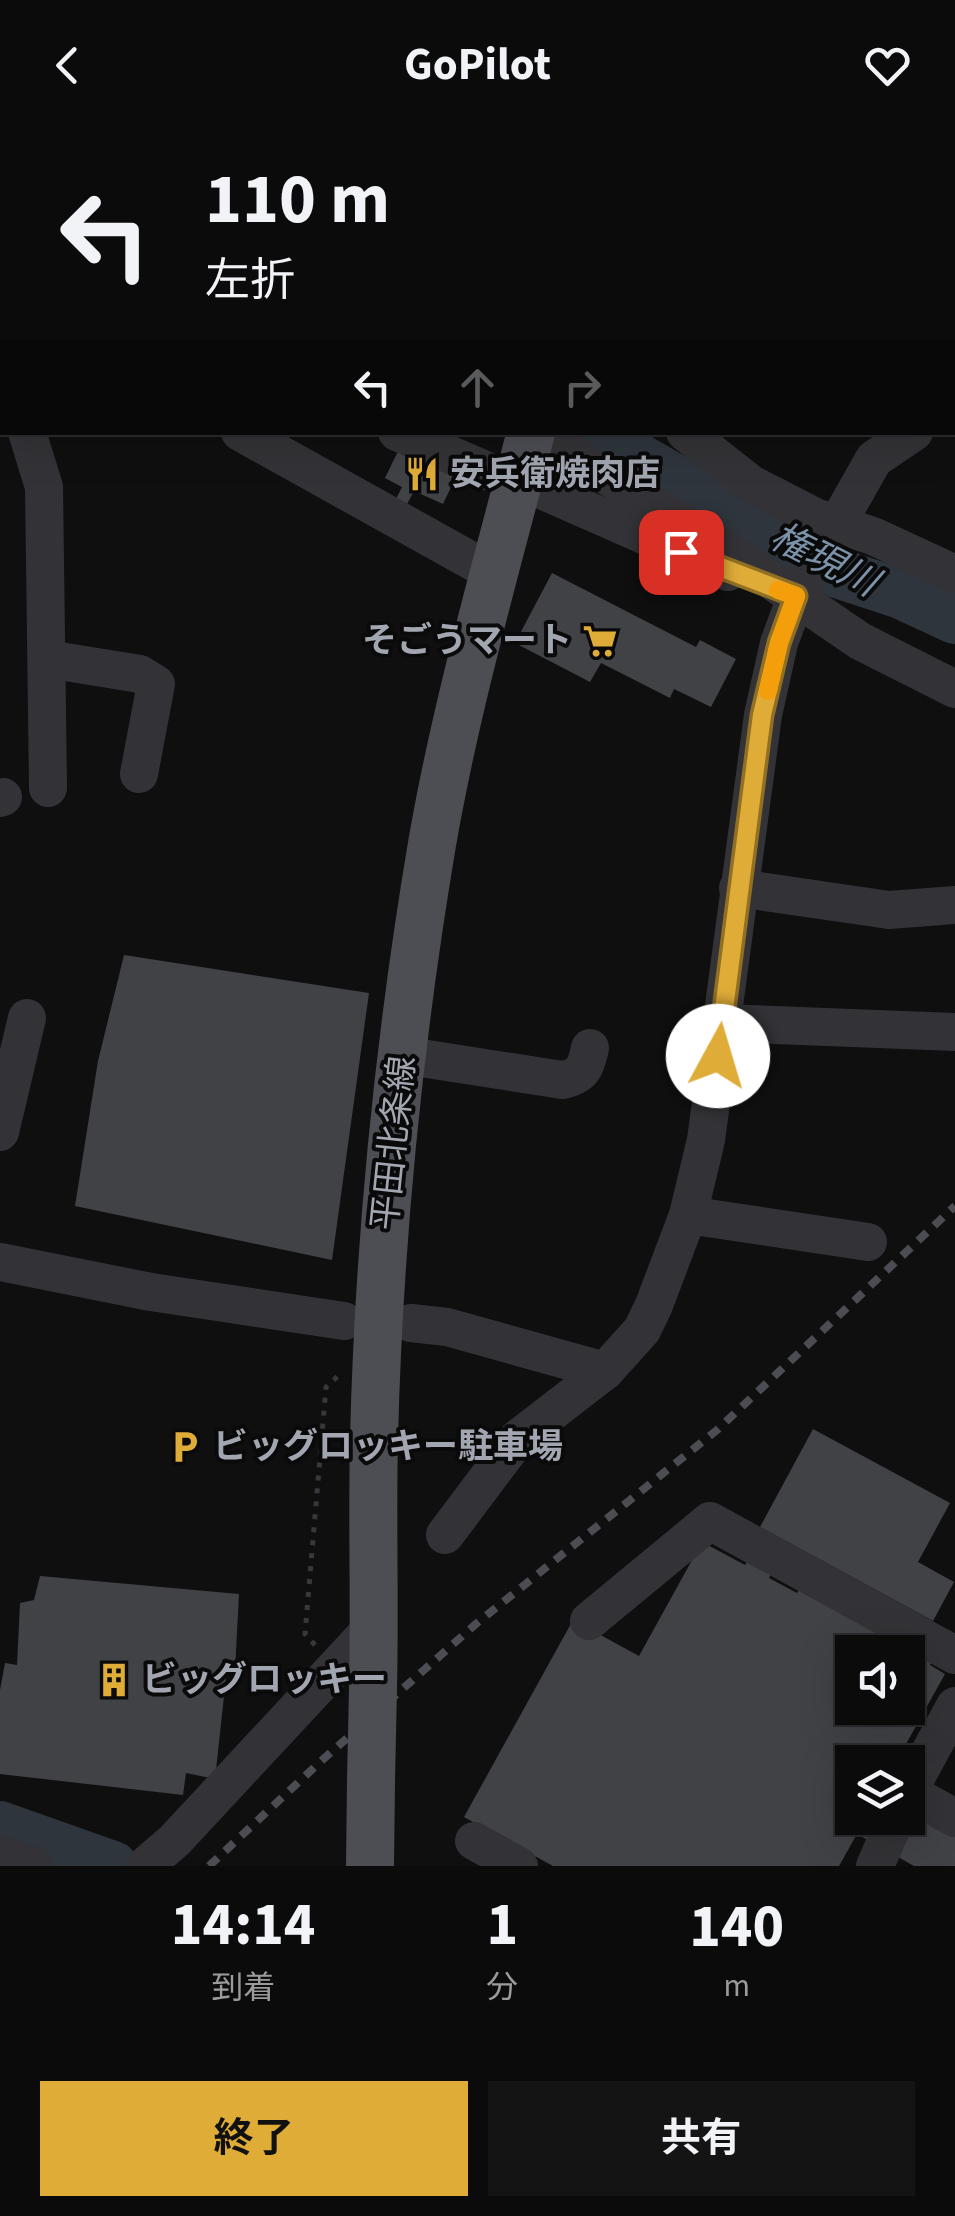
<!DOCTYPE html>
<html lang="ja">
<meta charset="utf-8">
<style>
body{margin:0;font-family:"Source Sans 3","Noto Sans JP",sans-serif;background:#141415;color:#f1f3f6;height:100vh;display:flex;flex-direction:column;font-size:38px;white-space:nowrap}
*{box-sizing:border-box;margin:0}
p{font-size:32px;color:#9a9b9d}
.icon{flex:none;width:55px;height:55px;fill:none;stroke:currentColor;stroke-width:2;stroke-linecap:round;stroke-linejoin:round}
.map{position:relative;height:1736px;overflow:hidden}
.panel{display:flex;flex-direction:column;background:#0b0b0c;flex:1}
.panel>*{flex:none}
.top-card{position:absolute;left:0px;top:0px;width:955px;height:305px;box-shadow:0 10px 40px #0002,0 0 0 2px #2b2b2d;background:#0b0b0c;color:#f1f3f6;overflow:hidden}
.buttons{position:absolute;left:835px;top:1505px;display:grid;gap:20px}
.buttons a{display:grid;place-items:center;width:90px;height:90px;border-radius:0px;background:#0b0b0c;box-shadow:0 10px 40px #0002,0 0 0 2px #2b2b2d;font-size:50px}
.pin{position:absolute;display:grid;place-items:center;width:85px;height:85px;color:#fff;margin:-42px;border-radius:20px;box-shadow:0 5px 15px #0006}
.me{position:absolute;width:110px;margin:-55px;rotate:6deg;stroke-linejoin:round;filter:drop-shadow(0 0 8px #0008)}
.turn{display:flex;align-items:center;gap:35px;height:210px;padding:0 40px;font-size:45px}
.turn .icon{width:130px;height:130px;stroke-width:2.5}
.turn b{display:block;font-size:70px;line-height:85px}
.lanes{display:flex;align-items:center;height:95px;padding:0 40px;background:#0003;justify-content:center;gap:50px;direction:ltr}
.lanes .off{opacity:.35}
.eta{display:flex;justify-content:space-evenly;align-items:center;height:170px;text-align:center}
.eta b{font-size:60px;font-weight:700;line-height:70px}
.primary-button{display:flex;gap:20px;margin-top:auto;padding:20px 40px}
.primary-button a{flex:1;height:115px;border-radius:0px;background:#dfac38;color:#111;font-size:40px;font-weight:700;line-height:115px;text-align:center}
.primary-button a+a{background:#141415;color:#f1f3f6}
header{display:flex;justify-content:space-between;align-items:center;height:130px;padding:0 40px;background:#0b0b0c;font-size:45px;font-weight:700}
.map>svg:first-child{display:block}
.lines{fill:none;stroke-linecap:round;stroke-linejoin:round}
.river{stroke:#2e353c;stroke-width:50}
.building{fill:#414246;fill-rule:evenodd}
.path{stroke:#37383c;stroke-width:5;stroke-dasharray:5 8;stroke-linecap:butt}
.minor{stroke:#333337;stroke-width:38}
.major{stroke:#4d4e54;stroke-width:48}
.rail{stroke:#4c4d52;stroke-width:8;stroke-dasharray:12 10;stroke-linecap:butt}
.major-bridge{stroke:#4d4e54;stroke-width:48}
.route-casing{stroke:#917024;stroke-width:25}
.route{stroke:#dfac38;stroke-width:18}
.slow{stroke:#f59e0b;stroke-width:18}
.labels{text-anchor:middle;dominant-baseline:central;stroke-width:8;stroke-linejoin:round;paint-order:stroke}
.poi-label{font-size:35px;font-weight:bold;fill:#a2a6b0;stroke:#0a0a0b;text-anchor:start}
.street-label{font-size:35px;fill:#a2a6b0;stroke:#0a0a0b}
.water-label{font-size:38px;font-style:italic;fill:#7b92a9;stroke:#0a0a0b}
</style>
<header><svg class="icon" aria-label="back" viewBox="0 0 24 24"><path d="M15 5l-7 7 7 7"/></svg>GoPilot<svg class="icon" aria-label="heart" viewBox="0 0 24 24"><path d="M12 20l-8-8c-3-5 5-10 8-4 3-6 11-1 8 4z"/></svg></header>
<div class="map">
<svg width="955" height="1736" viewBox="0 0 955 1736">
<rect width="100%" height="100%" fill="#0f0f10"/>
<g class="lines">
<g class="river">
<path d="M119 0 122 2"/>
<path d="M593 302 840 444 901 464 955 489"/>
<path d="M0 1696 113 1736"/>
</g>
</g>
<g class="building">
<path d="M402 313 459 340 443 374 414 361 406 376 395 371 402 357 385 348Z"/>
<path d="M552 443 696 517 700 510 736 529 711 577 674 559 670 568 601 533 590 552 515 513Z"/>
<path d="M124 825 369 863 332 1130 75 1076 98 931Z"/>
<path d="M813 1299 950 1373 918 1432 954 1452 933 1491 760 1397Z"/>
<path d="M702 1412 745 1435 754 1420 777 1433 769 1448 797 1463 805 1449 938 1522 930 1535 945 1544 896 1632H852V1688H908V1679L955 1705V1736H914L857 1704 839 1736H553L464 1687 573 1490 639 1526ZM852 1522H908V1578H852Z"/>
<path d="M40 1446 239 1464 235 1540 227 1539 215 1649 186 1643 183 1665 0 1644V1560L5 1533 17 1535 20 1473 34 1470Z"/>
</g>
<g class="lines">
<g class="path">
<path d="M952 129H955"/>
<path d="M315 1515 305 1504 326 1257 338 1246"/>
</g>
<g class="minor">
<path d="M62 0 65 2"/>
<path d="M340 2H350"/>
<path d="M415 2V0"/>
<path d="M906 2V0"/>
<path d="M0 16H2"/>
<path d="M952 277 955 276"/>
<path d="M27 302 44 357 48 658"/>
<path d="M240 302 495 444"/>
<path d="M397 302 490 342"/>
<path d="M536 302 725 419 860 511 955 559"/>
<path d="M685 302 751 354 815 387 873 406 955 444"/>
<path d="M544 361 728 442"/>
<path d="M47 529 140 544 156 554 139 644"/>
<path d="M0 668 3 667"/>
<path d="M738 758 889 780 955 775"/>
<path d="M722 893 955 902"/>
<path d="M402 925 562 950C583 946 586 937 590 918"/>
<path d="M0 1002 27 888"/>
<path d="M688 1085 868 1112"/>
<path d="M0 1132 151 1162 344 1191"/>
<path d="M411 1193 447 1197 605 1241"/>
<path d="M445 1405 517 1309 605 1241 642 1200 654 1175 688 1085 706 1010 763 585 779 513 796 467 874 329 914 302"/>
<path d="M589 1491 710 1391 955 1525"/>
<path d="M908 1662 955 1576"/>
<path d="M908 1662 955 1688"/>
<path d="M474 1711 519 1736"/>
<path d="M0 1724 34 1736"/>
<path d="M145 1736 175 1710 374 1496"/>
<path d="M875 1736 896 1688"/>
</g>
<g class="major">
<path d="M612 2 613 0"/>
<path d="M373 1558C375 1475 372 1391 374 1308 379 1109 399 910 432 714 456 575 496 439 531 302"/>
<path d="M370 1736 371 1650"/>
</g>
<path class="rail" d="M209 1736 319 1633 477 1493 717 1300 955 1076"/>
<path class="major-bridge" d="M371 1650 373 1558"/>
</g>
<g class="lines">
<g class="route-casing">
<path id="route" d="M681 422 796 466 779 513 762 585 718 926"/>
</g>
<use href="#route" class="route"/>
<path class="slow" d="M768 561 779 513 796 466 778 460"/>
</g>
<defs>
<g id="restaurant-bare" transform="scale(2.7)"><path d="M-5-6h1v4h1v-4h1v4h1v-4h1v5L-1.5 .5V6h-2V.5L-5-1ZM5-6V6H3V1.5H1.5Q1.5-4 5-6Z" fill="#dfac38" stroke="#0a0a0b" stroke-width="2.5" paint-order="stroke"/></g>
<g id="supermarket-bare" transform="scale(2.7)"><path d="M-6-5.5h2.5l.6 2H6L4.5 2H-2.5L-4.4-4H-6ZM-1.5 3.2a1.3 1.3 0 1 0 .1 0ZM3 3.2a1.3 1.3 0 1 0 .1 0Z" fill="#dfac38" stroke="#0a0a0b" stroke-width="2.5" paint-order="stroke"/></g>
<g id="parking-bare" transform="scale(2.7)"><path d="M-3.5-5.5H1a3.5 3.5 0 0 1 0 7H-1V5.5H-3.5ZM-1-3.4V-.6H.8a1.4 1.4 0 0 0 0-2.8Z" fill="#dfac38" stroke="#0a0a0b" stroke-width="2.5" paint-order="stroke"/></g>
<g id="building-bare" transform="scale(2.7)"><path d="M-4-6H4V6H1V3H-1V6H-4ZM-2.5-4.3h1.7v1.8h-1.7ZM.8-4.3h1.7v1.8H.8ZM-2.5-1h1.7V.8h-1.7ZM.8-1h1.7V.8H.8Z" fill="#dfac38" stroke="#0a0a0b" stroke-width="2.5" paint-order="stroke"/></g>
</defs>
<g fill-rule="evenodd">
<use href="#restaurant-bare" x="422" y="344"/>
<use href="#supermarket-bare" x="600" y="511"/>
<use href="#parking-bare" x="185" y="1317"/>
<use href="#building-bare" x="114" y="1550"/>
</g>
<g class="labels">
<g class="poi-label">
<text x="450" y="344">安兵衛焼肉店</text>
<text x="572" y="511" text-anchor="end">そごうマート</text>
<text x="213" y="1317">ビッグロッキー駐車場</text>
<text x="142" y="1550">ビッグロッキー</text>
</g>
<g class="street-label">
<text transform="translate(394 1013) rotate(-84)">平田北条線</text>
</g>
<g class="water-label">
<text transform="translate(824 430) rotate(27)">権現川</text>
</g>
</g>
</svg>
<div class="buttons">
<a><svg class="icon" aria-label="sound" viewBox="0 0 24 24"><path d="M4 9h4l5-4v14l-5-4H4zM17 9q2 3 0 6"/></svg></a>
<a><svg class="icon" aria-label="layers" viewBox="0 0 24 24"><path d="M12 4l9 5-9 5-9-5zM3 14l9 5 9-5"/></svg></a>
</div>
<div class="pin" style="left:681px;top:422px;background:#d93025"><svg class="icon" aria-label="arrive" viewBox="0 0 24 24"><path d="M6 21V4h12l-3 4 3 4H6"/></svg></div>
<svg class="me" style="left:718px;top:926px" viewBox="-20 -20 40 40"><circle r="19" fill="#fff"/><path d="M0-13L10 11 0 6-10 11z" fill="#dfac38"/></svg>
<div class="top-card">
<div class="turn"><svg class="icon" aria-label="left" viewBox="0 0 24 24"><path d="M17 20v-9H6M10 6l-5 5 5 5"/></svg><div><b>110 m</b>左折</div></div>
<div class="lanes"><svg class="icon" aria-label="left" viewBox="0 0 24 24"><path d="M17 20v-9H6M10 6l-5 5 5 5"/></svg><svg class="icon off" aria-label="ahead" viewBox="0 0 24 24"><path d="M12 20V5M6 11l6-6 6 6"/></svg><svg class="icon off" aria-label="right" viewBox="0 0 24 24"><path d="M7 20v-9h11M14 6l5 5-5 5"/></svg></div>
</div>
</div>
<section class="panel">
<div class="eta">
<div><b>14:14</b><p>到着</p></div>
<div><b>1</b><p>分</p></div>
<div><b>140</b><p>m</p></div>
</div>
<div class="primary-button"><a>終了</a><a>共有</a></div>
</section>
